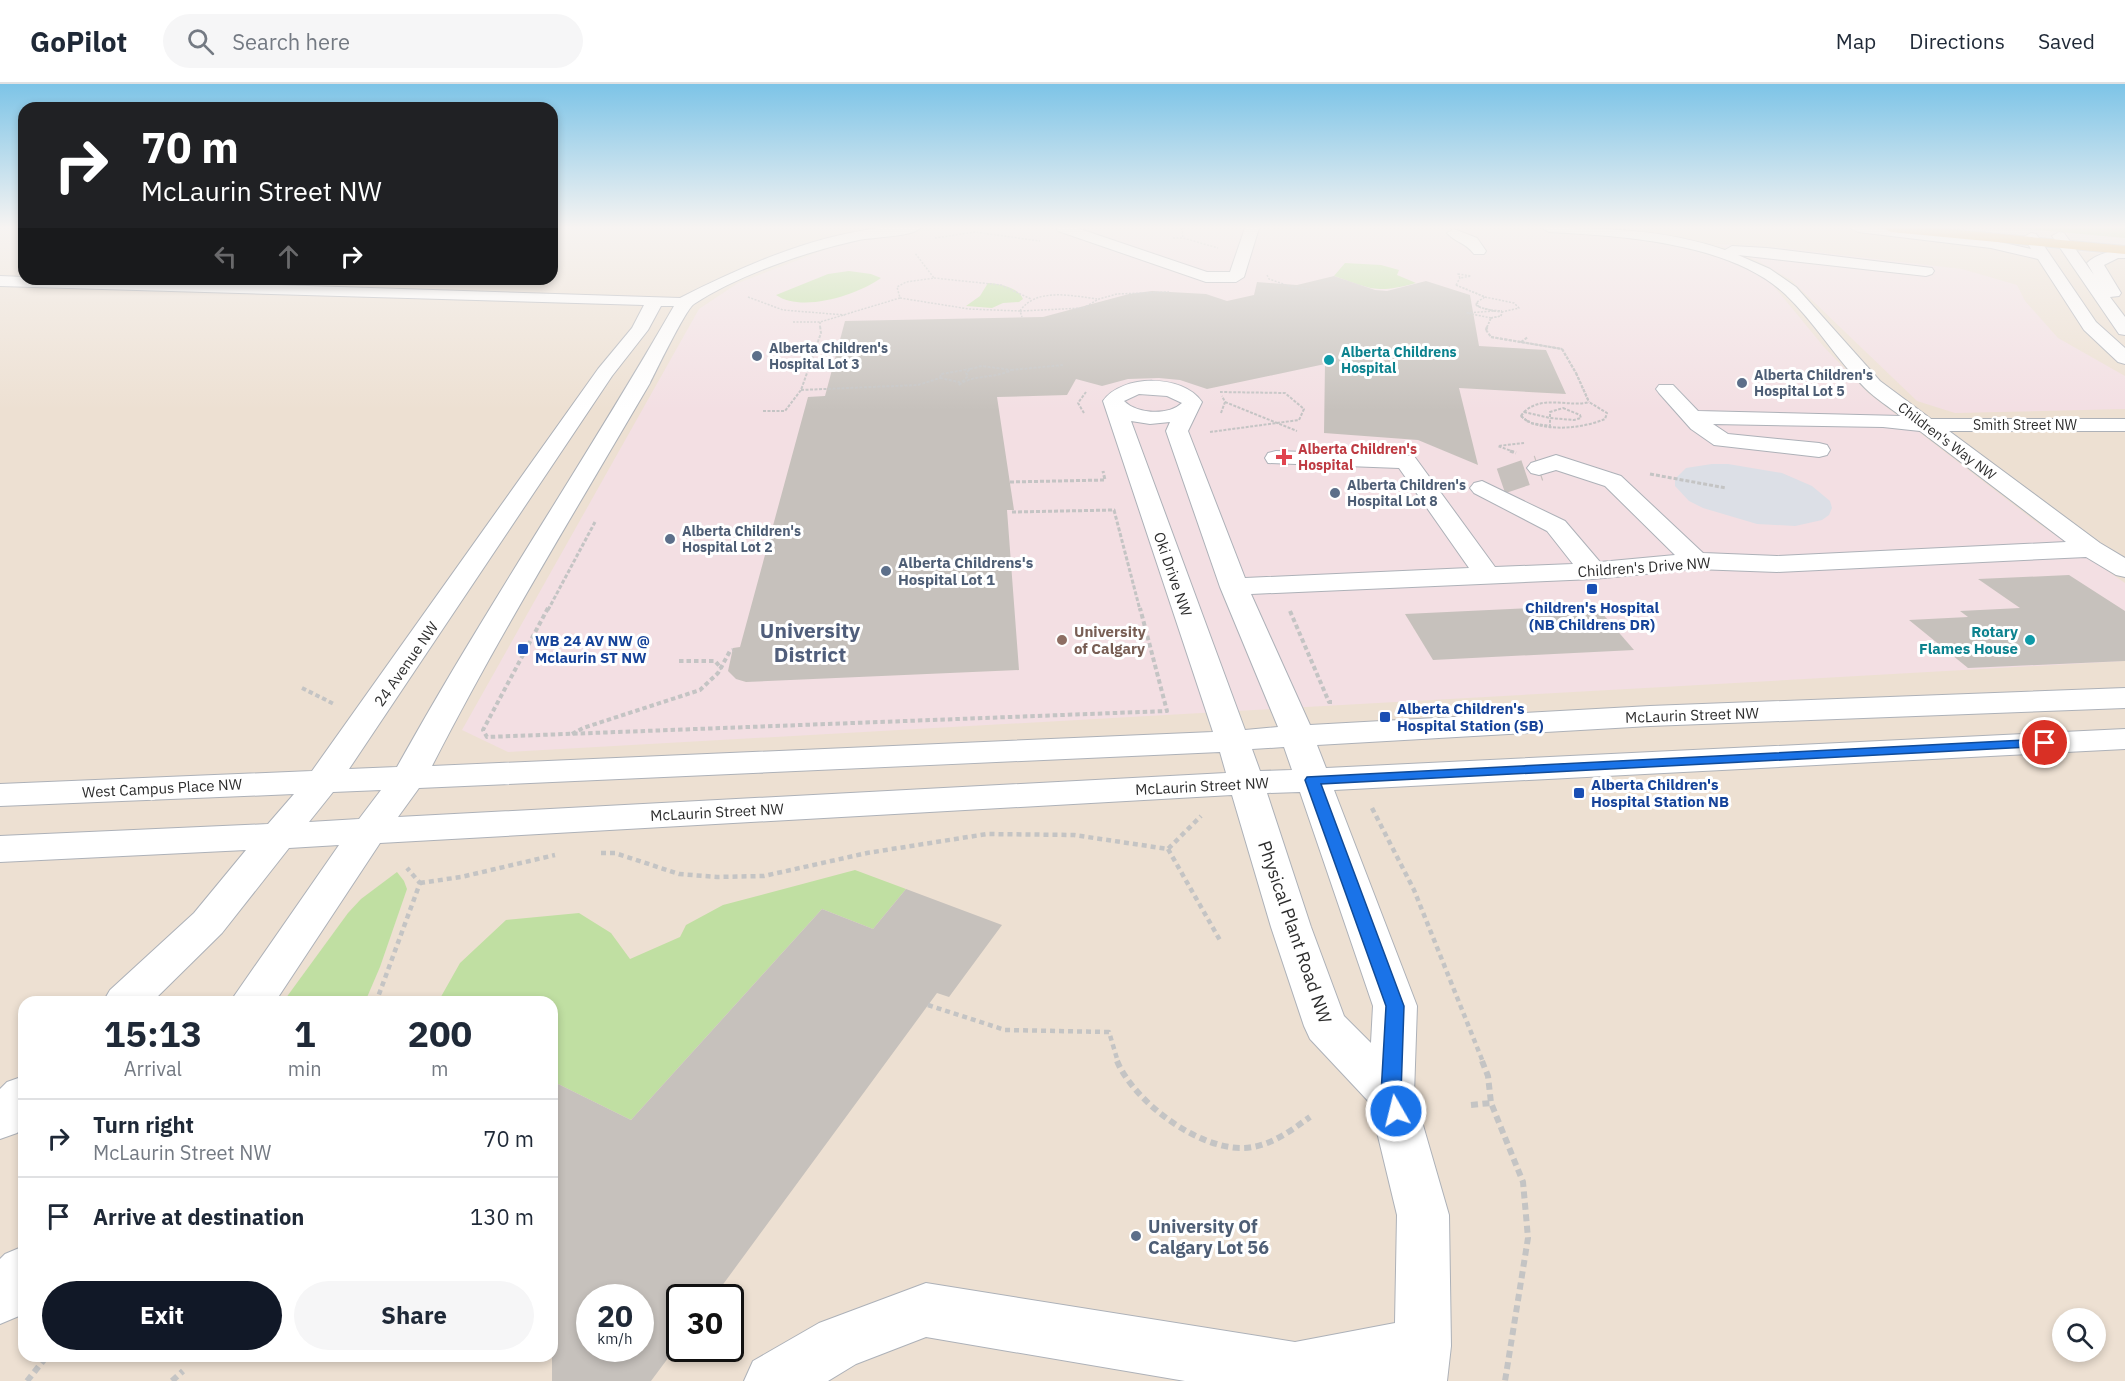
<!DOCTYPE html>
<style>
body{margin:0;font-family:"IBM Plex Sans",sans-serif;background:#f6f6f7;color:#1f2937;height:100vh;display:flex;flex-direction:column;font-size:22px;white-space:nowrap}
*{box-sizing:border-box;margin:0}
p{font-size:20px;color:#747a83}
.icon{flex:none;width:33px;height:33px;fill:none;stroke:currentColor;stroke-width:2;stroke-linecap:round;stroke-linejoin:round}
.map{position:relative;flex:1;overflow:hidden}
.side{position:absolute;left:18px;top:912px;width:540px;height:366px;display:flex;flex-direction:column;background:#fff;border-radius:18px;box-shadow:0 3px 9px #0003}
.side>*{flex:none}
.guide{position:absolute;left:18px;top:18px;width:540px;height:183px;border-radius:18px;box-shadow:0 3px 9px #0003;background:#202124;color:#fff;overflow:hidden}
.tools{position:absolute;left:2052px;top:1224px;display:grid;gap:12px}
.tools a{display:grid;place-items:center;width:54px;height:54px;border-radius:50%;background:#fff;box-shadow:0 3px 9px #0003;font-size:30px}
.speed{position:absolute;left:576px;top:1200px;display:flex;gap:12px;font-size:30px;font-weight:700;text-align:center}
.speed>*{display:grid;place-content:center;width:78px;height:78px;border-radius:50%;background:#fff;box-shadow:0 3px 9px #0003;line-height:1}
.speed small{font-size:15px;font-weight:400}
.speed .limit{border:3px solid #111;border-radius:9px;background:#fff;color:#111}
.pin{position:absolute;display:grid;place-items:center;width:51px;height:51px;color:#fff;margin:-26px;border:3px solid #fff;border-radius:50%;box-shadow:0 2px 6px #0007}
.me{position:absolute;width:66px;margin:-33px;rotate:352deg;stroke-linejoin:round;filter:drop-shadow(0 0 4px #0008)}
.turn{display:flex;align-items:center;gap:21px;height:126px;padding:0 24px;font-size:27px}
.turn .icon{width:78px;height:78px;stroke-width:2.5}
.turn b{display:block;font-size:42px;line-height:51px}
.lanes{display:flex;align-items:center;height:57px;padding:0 24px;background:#0003;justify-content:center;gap:30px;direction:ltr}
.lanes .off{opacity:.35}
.eta{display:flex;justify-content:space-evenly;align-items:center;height:102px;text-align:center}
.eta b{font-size:36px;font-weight:700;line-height:42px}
.cta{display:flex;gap:12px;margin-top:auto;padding:12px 24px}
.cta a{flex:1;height:69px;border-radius:36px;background:#111827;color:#fff;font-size:24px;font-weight:700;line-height:69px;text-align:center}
.cta a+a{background:#f6f6f7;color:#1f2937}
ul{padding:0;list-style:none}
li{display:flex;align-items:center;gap:18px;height:78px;padding:0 24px;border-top:2px solid #e0e1e3}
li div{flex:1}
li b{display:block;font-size:22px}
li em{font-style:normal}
header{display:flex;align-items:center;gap:36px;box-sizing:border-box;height:84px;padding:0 30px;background:#fff;border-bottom:2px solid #e0e1e3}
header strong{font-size:28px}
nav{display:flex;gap:33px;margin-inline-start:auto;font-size:21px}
.search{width:420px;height:54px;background:#f6f6f7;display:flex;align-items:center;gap:15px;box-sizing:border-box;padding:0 21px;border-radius:33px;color:#747a83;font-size:22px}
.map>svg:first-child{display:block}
.education{fill:#ede0d2;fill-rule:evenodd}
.medical{fill:#f3dfe3}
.airport{fill:#dcdfe6}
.green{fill:#c0dfa2}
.building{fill:#c6c1bc;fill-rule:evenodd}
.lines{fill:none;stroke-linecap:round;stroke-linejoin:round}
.minor-tunnel{stroke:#c7c1bd;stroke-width:26;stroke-dasharray:26 13;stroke-linecap:butt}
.minor-casing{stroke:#adb1b8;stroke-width:2}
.major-casing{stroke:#c4c4c4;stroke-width:2}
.path-far5{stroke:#c4c4c4;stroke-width:1.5;stroke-dasharray:2 1.5;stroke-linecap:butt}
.path-far4{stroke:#c4c4c4;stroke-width:2;stroke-dasharray:3 1.5;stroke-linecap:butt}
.path-far3{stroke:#c4c4c4;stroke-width:3;stroke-dasharray:4 2;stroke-linecap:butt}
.path-far2{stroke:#c4c4c4;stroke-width:4;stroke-dasharray:4.5 3;stroke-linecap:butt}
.path-far1{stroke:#c4c4c4;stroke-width:4.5;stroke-dasharray:5 4;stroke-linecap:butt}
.path{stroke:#c4c4c4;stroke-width:6;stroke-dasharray:7 4.5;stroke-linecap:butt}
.minor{fill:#fff;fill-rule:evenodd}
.major{fill:#e7b76c;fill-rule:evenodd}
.route{fill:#1a73e8;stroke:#114b97;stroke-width:1.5}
.service-dot{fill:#5c6f8a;stroke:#fff;stroke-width:2}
.culture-dot{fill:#0f9aa8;stroke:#fff;stroke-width:2}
.health-dot{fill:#e0444e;stroke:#fff;stroke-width:2}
.transit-dot{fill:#1a4fb4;stroke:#fff;stroke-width:2}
.education-dot{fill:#8d6e63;stroke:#fff;stroke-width:2}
.labels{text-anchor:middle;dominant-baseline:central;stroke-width:6;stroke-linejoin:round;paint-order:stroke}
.far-service-label{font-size:14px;font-weight:bold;fill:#4e5e75;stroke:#fff;text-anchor:start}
.far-culture-label{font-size:14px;font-weight:bold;fill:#0d838f;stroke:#fff;text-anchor:start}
.far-street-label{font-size:14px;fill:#2d2d2d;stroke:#fff}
.far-health-label{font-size:14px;font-weight:bold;fill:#be3a42;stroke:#fff;text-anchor:start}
.service-label{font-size:15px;font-weight:bold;fill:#4e5e75;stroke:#fff;text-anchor:start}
.street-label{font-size:15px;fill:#2d2d2d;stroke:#fff}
.transit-label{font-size:15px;font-weight:bold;fill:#164399;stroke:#fff;text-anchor:start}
.education-label{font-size:15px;font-weight:bold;fill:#785e54;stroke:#fff;text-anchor:start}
.culture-label{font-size:15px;font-weight:bold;fill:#0d838f;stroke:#fff;text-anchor:end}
.near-street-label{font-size:18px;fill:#2d2d2d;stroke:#fff}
.near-service-label{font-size:18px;font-weight:bold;fill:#4e5e75;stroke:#fff;text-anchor:start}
.district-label{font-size:21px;font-weight:bold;fill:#505e7b;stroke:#fff}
</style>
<header>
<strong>GoPilot</strong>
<div class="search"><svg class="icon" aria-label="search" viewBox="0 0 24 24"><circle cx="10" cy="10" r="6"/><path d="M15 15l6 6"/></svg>Search here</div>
<nav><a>Map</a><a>Directions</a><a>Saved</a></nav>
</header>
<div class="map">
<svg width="2125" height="1297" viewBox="0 0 2125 1297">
<rect width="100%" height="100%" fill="#ede6e1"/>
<path class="education" d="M0 144H24V195H552V144H1822L2125 172V1297H0ZM24 918H552V1272H24ZM590 1214H640V1264H590ZM680 1214H730V1264H680ZM2062 1234H2096V1268H2062Z"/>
<g class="medical">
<path d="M950 144 1556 146 1657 157 1722 174 1761 191 1772 200 1824 263 1868 309 2035 437 2125 499V577L508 668 462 646 699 225 738 199 829 164 867 154Z"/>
<path d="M1716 160 1773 163 1962 185 2017 201 2025 217 2058 254 2125 292V325L1955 329 1917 317 1791 196 1758 177Z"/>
</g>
<path class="airport" d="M1728 380 1782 389 1812 402 1830 417 1832 424 1829 431 1822 436 1795 442 1757 440 1703 424 1689 417 1675 402V395L1686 384 1712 380Z"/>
<g class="green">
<path d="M2014 144H2125V154Z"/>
<path d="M1345 179 1381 181 1399 186 1397 191 1416 199C1376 210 1372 205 1334 192Z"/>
<path d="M849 187 871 190 881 194C857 211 802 229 776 211L828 190Z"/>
<path d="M988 199C1000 200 1018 203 1023 215L1019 218 1003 219 992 224 966 222 980 212Z"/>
<path d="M855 786 906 805 873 845 822 825 631 1036 552 997V918H438L460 879 506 836 579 829 611 849 630 875 680 853 686 841 723 821Z"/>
<path d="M397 788 404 797 407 805 380 883 365 918H283L348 829 361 815Z"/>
</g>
<g class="building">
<path d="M1334 192 1375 206 1387 207 1426 197 1470 211 1479 262 1546 266 1566 310 1459 304 1478 381 1418 356 1324 349 1325 280 1207 305 1180 296 1159 294 1128 295 1102 302 1076 295 1067 311 997 313 1014 426H1007L1019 586 746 598 736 595 728 587 733 564 740 563 808 313 825 312 845 237 1043 233 1129 210 1152 207 1206 210 1227 217 1254 211 1257 198 1297 201Z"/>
<path d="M2069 491 2125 527V577L1968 584 1909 536 1968 533 1960 527 2020 524 1978 495Z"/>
<path d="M1595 521 1634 566 1433 576 1405 530Z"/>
<path d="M906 805 1002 841 949 913 937 909 713 1214H680V1258L651 1297H552V997L631 1036 822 825 873 845ZM590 1214H640V1264H590Z"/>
</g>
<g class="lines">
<path class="minor-tunnel" d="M1501 397 1539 384"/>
<g class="minor-casing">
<g id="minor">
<path d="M879 144H920C912 153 872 153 859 156 808 167 738 191 694 220 686 225 657 285 650 299 576 426 499 551 432 682L1213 648 1103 317C1122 290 1183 290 1202 318L1188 347 1245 494 1469 484 1399 384 1268 379 1265 374 1268 369 1276 367 1414 372 1495 483 1573 480 1547 447 1474 409 1470 404 1474 399 1482 397 1565 437 1600 478 1675 471 1605 402 1556 386 1539 391 1531 389 1527 384 1531 379 1556 371 1621 392 1703 469 1777 472 2066 458 1920 347 1883 343 1713 340 1728 350 1819 359 1827 361 1830 366 1827 371 1819 373 1714 361 1691 345 1659 309 1656 305 1659 301H1673L1698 327 1901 332C1889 323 1876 315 1865 304 1836 275 1815 238 1785 210 1729 158 1621 152 1549 148L1542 144C1605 144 1665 145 1725 166L1732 162 1767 164 1932 184 1934 187 1932 190 1926 192 1738 171 1770 185 1796 203 1880 297 1931 335H2125V347H1949L2100 459 2125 474V493L2116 491 2086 473 1777 488 1696 485 1593 495 1251 510 1310 641 1650 622 2125 604V624L1650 642 1317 661 1326 684 2125 645V665L1334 706 1417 922 1414 1010 1449 1131 1451 1262 1447 1297H1185L926 1253 856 1280 828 1297H744L753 1277 819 1239 926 1199 1295 1258 1395 1239 1397 1131 1370 1019 1310 955 1304 942 1271 843 1232 711 380 759 275 918H230L339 761 289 764 222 849 152 918H103L110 906 194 829 246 766 0 778V752L268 740 294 710 0 722V700L312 687 598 285 632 244 644 221 0 202V192L24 193V195H96L680 214C743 182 809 153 879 144ZM661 222H674C585 377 484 526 397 683L349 685 612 292 648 246ZM1139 310 1167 312 1182 319C1168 332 1137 330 1124 317ZM1131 337 1150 340 1170 338 1166 347 1220 503 1278 643 1245 646ZM1284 663 1292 686 1260 687 1252 665ZM1220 668 1226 689 398 733 419 704ZM381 706 359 735 309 738 333 708ZM1300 708 1373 922 1371 959 1344 932 1311 843 1267 709Z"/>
<path d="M1056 144H1077L1207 188H1230L1245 144H1259L1244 193 1236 198H1206L1058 147Z"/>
<path d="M1851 144C1912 144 1972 151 2031 165L2024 153 2031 149 2036 150 2096 238 2125 264V280L2118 278 2084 246 2038 175 1991 164 1858 148Z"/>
<path d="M1454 145 1477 154 1486 167 1484 170H1474C1465 158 1456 159 1447 149Z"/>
<path d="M2059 148 2064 149 2094 191 2087 179C2096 170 2113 166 2125 166V174H2118L2104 181 2121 209 2119 212 2110 213 2125 233V251L2119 250 2052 152Z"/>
<path d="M24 992V1042L17 1049 0 1055V1005L7 998Z"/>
<path d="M24 1162V1227L19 1232 0 1240V1175L5 1170Z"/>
</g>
</g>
<g class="major-casing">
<path id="major" d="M1884 144H1936L2125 162V170L1891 148Z"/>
</g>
<g class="path-far5">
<path d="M1182 144 1183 154"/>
<path d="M935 154 975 148 1040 157"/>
<path d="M1173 154H1183L1218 164"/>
<path d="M1458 190 1471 192 1460 194Z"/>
<path d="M1267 191 1269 195 1292 203 1310 205"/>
<path d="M934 194 1001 201 1031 215"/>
<path d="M1456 201 1485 213"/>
<path d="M1456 201 1485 213"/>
<path d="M1456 201 1460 194"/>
<path d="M748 213 783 226 845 231"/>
<path d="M1485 213 1514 219 1519 224 1502 228"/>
<path d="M900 214 969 225 1020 227 1022 233"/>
<path d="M1477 218 1479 223"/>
<path d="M1477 218 1485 213"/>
<path d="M1476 221 1479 223"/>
<path d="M1476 221 1479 223"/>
<path d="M1476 221 1477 218"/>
<path d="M1479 223 1482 224"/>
<path d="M1479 223 1482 224"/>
<path d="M1479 223 1494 227"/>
<path d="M1482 224 1485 225"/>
<path d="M1485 225 1491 226"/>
<path d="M1485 225 1491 226"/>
<path d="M1491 226 1502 227"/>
<path d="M1020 227 1083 224 1099 215 1117 210 1169 208"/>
<path d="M1020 227C1036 203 1073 212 1097 215"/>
<path d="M1494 227 1502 228"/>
<path d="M1494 227H1502"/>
<path d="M1501 232 1502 228"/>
<path d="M1501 232 1502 228"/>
<path d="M1491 234 1467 229 1494 227"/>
<path d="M1491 234 1501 232"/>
<path d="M1491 234 1501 232"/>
<path d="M793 238H820L900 214 897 203 906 198 934 194 915 169"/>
<path d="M820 238V243"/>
<path d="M1487 243 1491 234"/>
<path d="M1487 243 1491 234"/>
</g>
<g class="path-far4">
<path d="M1486 246 1491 253"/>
<path d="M1486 246 1487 242"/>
<path d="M1486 246 1488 242"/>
<path d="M1491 253 1521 258"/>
<path d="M1491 253 1562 265"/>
<path d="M1521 258 1562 265"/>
<path d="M1521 258 1528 253"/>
<path d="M1562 265 1576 289"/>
<path d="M1562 265 1576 289"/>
<path d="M970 285 982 282 1011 286"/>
<path d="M1011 286 1063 281"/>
<path d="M1576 289 1589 318"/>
<path d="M1576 289 1589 318"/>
<path d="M940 294 959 298V301"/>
<path d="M940 294 941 290 970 285"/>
<path d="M959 301 968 292 966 289 970 285"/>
<path d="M959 301C973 290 995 295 1011 286"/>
<path d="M801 306 918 301 940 294"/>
<path d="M1225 318 1297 347"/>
<path d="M1563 324 1580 331 1581 334 1574 336 1550 334V328Z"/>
<path d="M763 327H785L801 306 821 249 820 242"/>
<path d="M1524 328 1550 334"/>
<path d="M1524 328C1543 310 1571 324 1589 318"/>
<path d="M1084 329 1078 319 1086 308"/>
<path d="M1221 329 1225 318 1222 312"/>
<path d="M1521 332 1527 337"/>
<path d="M1521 332 1527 337"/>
<path d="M1521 332 1524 328"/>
<path d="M1521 332 1524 328"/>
<path d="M1527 337 1530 338"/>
<path d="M1527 337 1530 338"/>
<path d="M1531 339 1550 342V334"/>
<path d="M1531 339C1554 347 1583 344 1605 335L1607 329 1589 318"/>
<path d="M1210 348 1299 336 1304 325 1285 309 1220 308"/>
<path d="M1514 368 1498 362 1524 359"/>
</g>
<g class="path-far3">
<path d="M1510 367 1516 369"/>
<path d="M1650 390 1726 404"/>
<path d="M1010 398 1105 396 1103 387"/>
<path d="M1012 428 1114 426 1140 526"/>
<path d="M548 526 595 438"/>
</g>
<g class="path-far2">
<path d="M548 524 483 646 487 653 1167 627 1140 524"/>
<path d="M1290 527 1329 618H1333"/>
<path d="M679 577H715L722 585"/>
<path d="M302 604 334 620"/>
<path d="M572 650 583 644 700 606 718 589 730 567 733 566"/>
</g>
<g class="path-far1">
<path d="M1372 724 1414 806 1483 978"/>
<path d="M1168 765 1221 858"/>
<path d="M601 769H615L679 790 717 793 764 792 867 769 987 750 1074 751 1168 765 1201 732"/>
<path d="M420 799 461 793 555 771"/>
<path d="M374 918 378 913 420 799 407 784"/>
<path d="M928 921 1005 946 1109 948 1118 978"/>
</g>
<g class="path">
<path d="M1117 977C1135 1020 1206 1072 1253 1063 1275 1059 1293 1045 1310 1033"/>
<path d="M1482 977 1488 992 1491 1019 1523 1098 1528 1154 1505 1297"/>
<path d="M1471 1021 1491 1019"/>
<path d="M27 1297 47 1272"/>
<path d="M172 1297 183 1287"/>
</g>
<use href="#minor" class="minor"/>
<use href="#major" class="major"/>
</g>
<linearGradient id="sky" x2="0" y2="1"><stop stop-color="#7dc4e7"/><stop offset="0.44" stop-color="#f7f4f2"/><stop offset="1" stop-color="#f7f4f2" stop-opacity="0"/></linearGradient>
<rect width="2125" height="326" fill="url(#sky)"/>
<path class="route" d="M2045 655 2052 659 2050 662 1321 700 1404 922 1401 1010 1406 1027 1403 1033 1396 1035 1389 1033 1381 1010 1386 922 1305 696 1307 693Z"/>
<g class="service-dot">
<circle cx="757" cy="272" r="6"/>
<circle cx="1742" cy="299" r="6"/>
<circle cx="1335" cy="409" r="6"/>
<circle cx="670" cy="455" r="6"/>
<circle cx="886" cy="487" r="6"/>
<circle cx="1136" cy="1152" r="6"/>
</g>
<g class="culture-dot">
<circle cx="1329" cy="276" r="6"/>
<circle cx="2030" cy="556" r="6"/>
</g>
<path class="health-dot" d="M1281 364h6v6h6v6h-6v6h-6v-6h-6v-6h6z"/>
<g class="transit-dot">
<rect x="1586" y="499" width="12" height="12" rx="3"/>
<rect x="517" y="559" width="12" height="12" rx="3"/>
<rect x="1379" y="627" width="12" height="12" rx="3"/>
<rect x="1573" y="703" width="12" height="12" rx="3"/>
</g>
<circle class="education-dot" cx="1062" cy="556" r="6"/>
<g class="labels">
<g class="far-service-label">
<text x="769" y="264">Alberta Children's<tspan x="769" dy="16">Hospital Lot 3</tspan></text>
<text x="1754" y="291">Alberta Children's<tspan x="1754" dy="16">Hospital Lot 5</tspan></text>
<text x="1347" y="401">Alberta Children's<tspan x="1347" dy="16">Hospital Lot 8</tspan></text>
<text x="682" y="447">Alberta Children's<tspan x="682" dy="16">Hospital Lot 2</tspan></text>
</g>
<g class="far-culture-label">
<text x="1341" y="268">Alberta Childrens<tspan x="1341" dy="16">Hospital</tspan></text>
</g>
<g class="far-street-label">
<text x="2025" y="341">Smith Street NW</text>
<text transform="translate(1947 357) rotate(37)">Children's Way NW</text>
</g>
<g class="far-health-label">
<text x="1298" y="365">Alberta Children's<tspan x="1298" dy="16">Hospital</tspan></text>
</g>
<g class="service-label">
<text x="898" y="478">Alberta Childrens's<tspan x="898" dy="17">Hospital Lot 1</tspan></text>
</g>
<g class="street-label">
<text transform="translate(1644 483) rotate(-4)">Children's Drive NW</text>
<text transform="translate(1173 490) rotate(71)">Oki Drive NW</text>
<text transform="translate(406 580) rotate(-55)">24 Avenue NW</text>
<text transform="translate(1692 631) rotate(-2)">McLaurin Street NW</text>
<text transform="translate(1202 702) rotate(-3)">McLaurin Street NW</text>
<text transform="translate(162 704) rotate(-3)">West Campus Place NW</text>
<text transform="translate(717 728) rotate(-3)">McLaurin Street NW</text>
</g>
<g class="transit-label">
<text x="1592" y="523" text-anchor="middle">Children's Hospital<tspan x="1592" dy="17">(NB Childrens DR)</tspan></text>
<text x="535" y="556">WB 24 AV NW @<tspan x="535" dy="17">Mclaurin ST NW</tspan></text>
<text x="1397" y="624">Alberta Children's<tspan x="1397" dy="17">Hospital Station (SB)</tspan></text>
<text x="1591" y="700">Alberta Children's<tspan x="1591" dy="17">Hospital Station NB</tspan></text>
</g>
<g class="education-label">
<text x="1074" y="547">University<tspan x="1074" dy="17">of Calgary</tspan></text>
</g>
<g class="culture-label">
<text x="2018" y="547">Rotary<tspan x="2018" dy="17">Flames House</tspan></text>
</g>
<g class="near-street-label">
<text transform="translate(1295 848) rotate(71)">Physical Plant Road NW</text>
</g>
<g class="near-service-label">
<text x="1148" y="1142">University Of<tspan x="1148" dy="21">Calgary Lot 56</tspan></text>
</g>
<g class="district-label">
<text x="810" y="546">University<tspan x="810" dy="24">District</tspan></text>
</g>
</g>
</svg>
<div class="tools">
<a><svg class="icon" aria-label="search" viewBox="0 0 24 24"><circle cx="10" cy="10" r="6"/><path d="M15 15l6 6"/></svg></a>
</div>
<div class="speed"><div>20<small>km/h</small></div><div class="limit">30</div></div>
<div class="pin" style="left:2045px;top:659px;background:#d93025"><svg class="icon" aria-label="arrive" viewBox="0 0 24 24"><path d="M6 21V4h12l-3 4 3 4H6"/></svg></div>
<svg class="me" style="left:1396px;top:1027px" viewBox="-20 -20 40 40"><circle r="17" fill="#1a73e8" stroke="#fff" stroke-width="3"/><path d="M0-11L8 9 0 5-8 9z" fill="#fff"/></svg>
<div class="guide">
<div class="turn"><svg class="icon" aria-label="right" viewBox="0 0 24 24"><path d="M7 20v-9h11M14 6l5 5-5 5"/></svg><div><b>70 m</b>McLaurin Street NW</div></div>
<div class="lanes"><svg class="icon off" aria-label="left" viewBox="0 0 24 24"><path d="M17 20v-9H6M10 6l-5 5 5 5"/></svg><svg class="icon off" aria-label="ahead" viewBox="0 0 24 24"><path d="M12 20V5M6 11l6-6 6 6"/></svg><svg class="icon" aria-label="right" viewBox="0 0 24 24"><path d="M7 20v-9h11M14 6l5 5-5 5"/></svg></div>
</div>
<section class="side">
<div class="eta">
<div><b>15:13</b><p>Arrival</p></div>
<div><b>1</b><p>min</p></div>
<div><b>200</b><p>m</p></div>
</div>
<ul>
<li><svg class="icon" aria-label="right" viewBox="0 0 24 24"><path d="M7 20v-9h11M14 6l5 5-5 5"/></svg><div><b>Turn right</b><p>McLaurin Street NW</p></div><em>70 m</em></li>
<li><svg class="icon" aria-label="arrive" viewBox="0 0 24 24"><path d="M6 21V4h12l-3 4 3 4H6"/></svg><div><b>Arrive at destination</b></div><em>130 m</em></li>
</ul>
<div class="cta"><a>Exit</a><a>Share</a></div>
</section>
</div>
